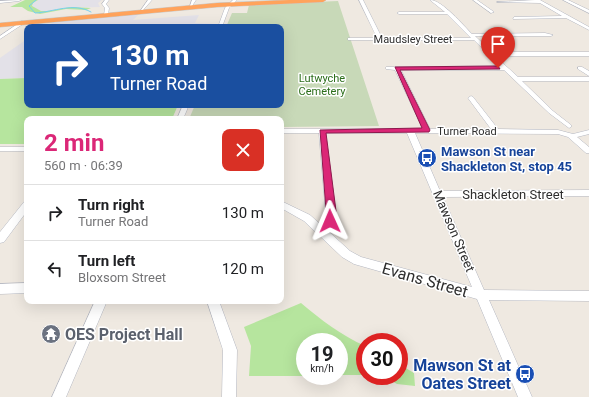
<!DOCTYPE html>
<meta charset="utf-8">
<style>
body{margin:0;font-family:Roboto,sans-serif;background:#f6f6f6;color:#202124;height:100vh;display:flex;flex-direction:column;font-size:15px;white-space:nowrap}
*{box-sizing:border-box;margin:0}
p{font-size:13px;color:#757577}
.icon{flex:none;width:22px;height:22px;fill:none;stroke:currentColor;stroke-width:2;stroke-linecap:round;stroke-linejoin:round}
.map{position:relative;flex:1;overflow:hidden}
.side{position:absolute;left:24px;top:116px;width:260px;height:188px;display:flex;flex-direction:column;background:#fff;border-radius:8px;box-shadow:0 4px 16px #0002}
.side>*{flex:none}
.top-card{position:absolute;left:24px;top:24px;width:260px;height:84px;border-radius:8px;box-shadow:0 4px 16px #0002;background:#1a4fa0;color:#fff;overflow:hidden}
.speed{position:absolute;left:296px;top:333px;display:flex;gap:8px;font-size:20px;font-weight:700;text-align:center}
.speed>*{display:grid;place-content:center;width:52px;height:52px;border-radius:50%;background:#fff;box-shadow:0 4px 16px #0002;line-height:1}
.speed small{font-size:10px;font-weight:400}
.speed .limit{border:6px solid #d22;background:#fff;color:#111}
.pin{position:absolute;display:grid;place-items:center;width:34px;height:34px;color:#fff;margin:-41px -17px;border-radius:50% 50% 50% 0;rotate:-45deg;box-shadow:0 0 4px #0007}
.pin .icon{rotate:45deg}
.me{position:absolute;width:44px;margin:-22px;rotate:359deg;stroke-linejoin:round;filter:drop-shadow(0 0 3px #0008)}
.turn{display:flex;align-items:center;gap:14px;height:84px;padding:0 20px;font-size:18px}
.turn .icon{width:52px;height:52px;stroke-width:2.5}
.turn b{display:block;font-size:28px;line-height:34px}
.round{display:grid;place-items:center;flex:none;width:42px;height:42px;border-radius:8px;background:#f6f6f6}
.head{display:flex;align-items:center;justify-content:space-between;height:68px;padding:0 20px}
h1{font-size:24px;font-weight:700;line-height:30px;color:#db2777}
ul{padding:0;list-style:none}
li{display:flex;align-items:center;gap:12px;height:56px;padding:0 20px;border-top:1px solid #e0e0e0}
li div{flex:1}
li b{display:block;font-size:15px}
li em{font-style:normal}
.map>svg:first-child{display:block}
.industrial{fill:#e3e1e8}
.green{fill:#b6e59e}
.cemetery{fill:#c8d9b8}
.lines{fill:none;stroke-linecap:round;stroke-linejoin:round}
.stream{stroke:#75cff0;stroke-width:1}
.minor-casing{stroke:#b4b7c1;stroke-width:1}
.highway-casing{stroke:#c9c9c9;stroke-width:1}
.minor{fill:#fff;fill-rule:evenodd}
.highway{fill:#ffa35c;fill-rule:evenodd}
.route{fill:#db2777;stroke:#8e194d}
.labels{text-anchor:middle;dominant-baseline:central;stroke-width:3;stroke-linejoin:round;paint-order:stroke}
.far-street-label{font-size:11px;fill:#2e2e2e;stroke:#fff}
.far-park-label{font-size:11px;fill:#2c6e1b;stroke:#fff}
.transit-label{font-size:13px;font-weight:bold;fill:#164399;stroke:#fff;text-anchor:start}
.street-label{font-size:13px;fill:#2e2e2e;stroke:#fff}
.near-street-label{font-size:16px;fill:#2e2e2e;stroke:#fff}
.near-worship-label{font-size:16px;font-weight:bold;fill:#5b616d;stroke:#fff;text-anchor:start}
.near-transit-label{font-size:16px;font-weight:bold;fill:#164399;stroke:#fff;text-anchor:end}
</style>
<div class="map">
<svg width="589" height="397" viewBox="0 0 589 397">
<rect width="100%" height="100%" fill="#efe9e1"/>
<g class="industrial">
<path d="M38 0H102L98 3 100 7 64 8 48 11H41L32 7 33 3Z"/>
<path d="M139 14 133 20 199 15 195 23 217 24 216 27H46L54 22Z"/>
<path d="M27 39V78L0 79V58Z"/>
</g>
<g class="green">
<path d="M25 0H38L33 3 32 6 41 11H48L71 7 91 8 86 10 66 9 40 14 28 11 22 7H10Z"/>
<path d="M27 78V105H178L172 119H27V144H0V79Z"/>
<path d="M301 303C321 320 341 335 365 346V375H339V342H305V376H249L251 346 244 327Z"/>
<path d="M399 364 414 373 415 386 397 384 383 376H399Z"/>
</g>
<path class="cemetery" d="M338 1 379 126 281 127V119H189L195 105H281V27H226L232 13H247L249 5Z"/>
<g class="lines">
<path class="stream" d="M36 0 29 6 35 13C54 12 73 2 91 12"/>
<g class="minor-casing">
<g id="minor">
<path d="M21 0 19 1 0 3V1Z"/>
<path d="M105 0H109L106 4 109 8 108 15 106 16 104 15 105 8 102 4Z"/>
<path d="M148 0H152L143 10H141Z"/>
<path d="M192 0H196L192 6H190Z"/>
<path d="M233 0H237L229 8 222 27H218L225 8Z"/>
<path d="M359 0H363L382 38H471L447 14H399L397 13 399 12H445L430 0C442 0 463 25 472 34L545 33 553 35 551 36H475L492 52H589V56H495L518 77H589V81H522L553 111 571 125V127L569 128 549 113 504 70H401L430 129H491L468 98 471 96 473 97 498 129 558 130 573 134 589 130V134L577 137 589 147V153H586L568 137 558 134 415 133 440 191 589 190V196L443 197 484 290 589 291V301L489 300 532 397H518L477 299 354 264 342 257 304 221 281 208V201L310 215 320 224 326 216 319 133H281V129H423L395 70 386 69V67L500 66 474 40H348V38H377ZM326 133H407L472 287 361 257 350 251 327 230 330 227 336 216Z"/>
<path d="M473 0H477L494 12 491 13Z"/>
<path d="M535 0H540L589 27V30L566 18 513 19 514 17 562 16 540 3 497 2Z"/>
<path d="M563 0H568L589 10V13Z"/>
<path d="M22 21 26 22 0 39V36Z"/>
<path d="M578 67H582L589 71V76L578 69Z"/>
<path d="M183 105H189L183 119H177Z"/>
<rect x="0" y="147" width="27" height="4"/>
<path d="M27 201V211L4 242 0 243V232L24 202Z"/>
<path d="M27 283V293L0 294V284Z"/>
<path d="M95 301H107L66 397H52Z"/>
<path d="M207 301H219L237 350 236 397H222L223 350Z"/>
</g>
</g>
<g class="highway-casing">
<path id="highway" d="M289 0H326L323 2 217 7 0 27V23L217 3Z"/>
</g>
<use href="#minor" class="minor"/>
<use href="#highway" class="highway"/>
</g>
<path class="route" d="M498 66 500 69 400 70 430 130 429 132 326 133 336 211 333 224H327L320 130 422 128 395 67Z"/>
<defs>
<g id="bus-disc" transform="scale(1)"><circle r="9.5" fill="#1a4fb4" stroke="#fff"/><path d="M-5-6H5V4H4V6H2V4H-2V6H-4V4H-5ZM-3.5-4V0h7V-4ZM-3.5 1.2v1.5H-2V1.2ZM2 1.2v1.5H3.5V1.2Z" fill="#fff"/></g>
<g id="temple-disc" transform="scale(1)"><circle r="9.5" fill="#6b7280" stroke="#fff"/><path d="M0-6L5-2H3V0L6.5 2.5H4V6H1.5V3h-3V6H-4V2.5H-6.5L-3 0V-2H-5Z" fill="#fff"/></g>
</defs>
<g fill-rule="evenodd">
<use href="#bus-disc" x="427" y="158"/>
<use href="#temple-disc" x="51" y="334"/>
<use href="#bus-disc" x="525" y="374"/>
</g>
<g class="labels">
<g class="far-street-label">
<text x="413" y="39">Maudsley Street</text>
<text x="467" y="131">Turner Road</text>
</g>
<g class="far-park-label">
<text x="322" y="78">Lutwyche<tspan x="322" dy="13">Cemetery</tspan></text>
</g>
<g class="transit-label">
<text x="441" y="151">Mawson St near<tspan x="441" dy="15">Shackleton St, stop 45</tspan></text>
</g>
<g class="street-label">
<text x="513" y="194">Shackleton Street</text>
<text transform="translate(454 231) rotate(67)">Mawson Street</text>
</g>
<g class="near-street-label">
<text transform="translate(425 280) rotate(16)">Evans Street</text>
</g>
<g class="near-worship-label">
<text x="65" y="334">OES Project Hall</text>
</g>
<g class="near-transit-label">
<text x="511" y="365">Mawson St at<tspan x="511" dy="18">Oates Street</tspan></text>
</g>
</g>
</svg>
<div class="speed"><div>19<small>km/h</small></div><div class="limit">30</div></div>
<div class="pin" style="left:498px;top:68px;background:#d93025"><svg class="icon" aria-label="arrive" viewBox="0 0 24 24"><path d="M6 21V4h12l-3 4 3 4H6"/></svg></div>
<svg class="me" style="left:330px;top:221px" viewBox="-20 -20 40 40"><path d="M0-17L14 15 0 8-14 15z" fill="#db2777" stroke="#fff" stroke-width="4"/></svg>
<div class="top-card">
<div class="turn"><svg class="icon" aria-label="right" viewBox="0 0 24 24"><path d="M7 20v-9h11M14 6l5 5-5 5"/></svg><div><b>130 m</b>Turner Road</div></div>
</div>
<section class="side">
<div class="head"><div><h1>2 min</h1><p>560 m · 06:39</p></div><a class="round" style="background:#d93025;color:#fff"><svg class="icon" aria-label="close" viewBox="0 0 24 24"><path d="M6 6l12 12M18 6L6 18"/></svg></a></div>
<ul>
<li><svg class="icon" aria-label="right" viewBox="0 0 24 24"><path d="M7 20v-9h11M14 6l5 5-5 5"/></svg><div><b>Turn right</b><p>Turner Road</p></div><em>130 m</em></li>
<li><svg class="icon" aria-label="left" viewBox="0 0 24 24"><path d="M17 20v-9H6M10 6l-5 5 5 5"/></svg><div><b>Turn left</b><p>Bloxsom Street</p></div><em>120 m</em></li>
</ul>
</section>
</div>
